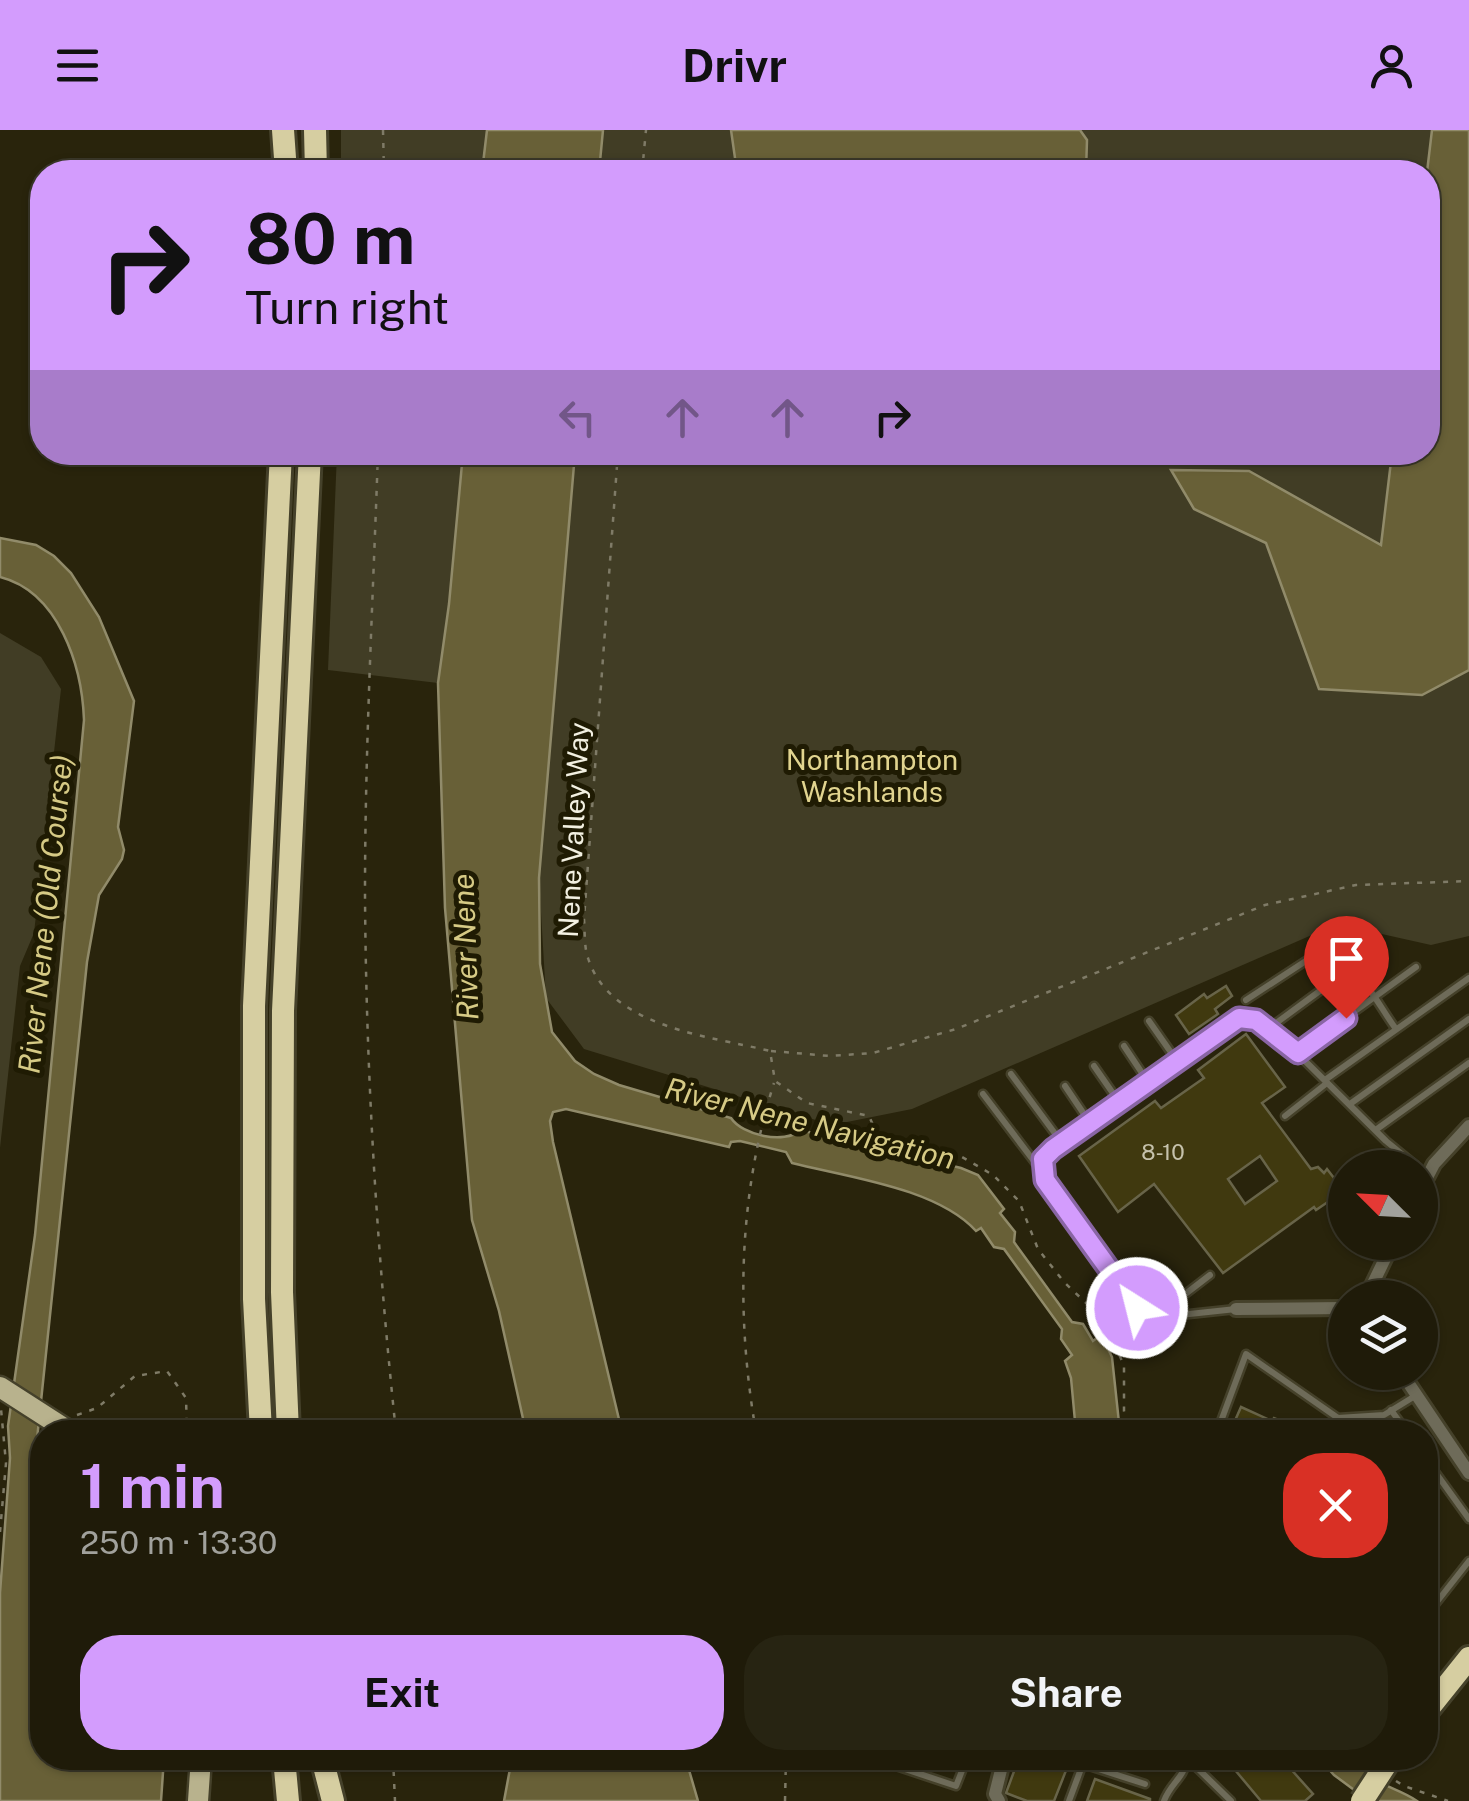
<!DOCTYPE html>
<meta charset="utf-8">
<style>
body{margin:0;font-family:"Public Sans",sans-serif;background:#272412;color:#f1f3f6;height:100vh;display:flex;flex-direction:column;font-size:38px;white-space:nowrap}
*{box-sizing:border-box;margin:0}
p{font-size:32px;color:#a1a19c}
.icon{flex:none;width:55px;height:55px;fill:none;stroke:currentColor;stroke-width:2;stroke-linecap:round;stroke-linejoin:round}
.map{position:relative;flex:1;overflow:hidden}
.sheet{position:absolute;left:30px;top:1290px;width:1408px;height:350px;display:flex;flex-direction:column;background:#1f1b09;border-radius:40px;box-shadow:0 2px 8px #0004,0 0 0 2px #3c392a}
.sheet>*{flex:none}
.hud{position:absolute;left:30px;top:30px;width:1410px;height:305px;border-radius:40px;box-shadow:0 2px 8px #0004,0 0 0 2px #3c392a;background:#d39cfd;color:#111;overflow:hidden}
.needle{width:65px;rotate:294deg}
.controls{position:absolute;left:1328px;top:1020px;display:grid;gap:20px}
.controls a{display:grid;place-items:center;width:110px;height:110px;border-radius:50%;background:#1f1b09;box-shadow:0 2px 8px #0004,0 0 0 2px #3c392a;font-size:50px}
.pin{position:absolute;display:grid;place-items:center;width:85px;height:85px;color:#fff;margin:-102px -42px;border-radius:50% 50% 50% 0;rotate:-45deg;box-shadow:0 0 10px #0007}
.pin .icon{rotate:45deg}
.me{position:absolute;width:110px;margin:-55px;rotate:324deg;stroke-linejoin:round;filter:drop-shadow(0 0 8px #0008)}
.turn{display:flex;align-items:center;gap:35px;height:210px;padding:0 50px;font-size:45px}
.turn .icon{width:130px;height:130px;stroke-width:2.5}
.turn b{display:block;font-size:70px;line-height:85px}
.lanes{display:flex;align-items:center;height:95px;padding:0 50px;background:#0003;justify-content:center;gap:50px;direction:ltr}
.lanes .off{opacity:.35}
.round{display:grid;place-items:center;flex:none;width:105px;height:105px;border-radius:40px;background:#272412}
.summary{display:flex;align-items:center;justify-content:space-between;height:170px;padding:0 50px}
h1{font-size:60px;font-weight:700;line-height:75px;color:#d39cfd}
.cta{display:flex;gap:20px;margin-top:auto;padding:20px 50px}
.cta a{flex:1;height:115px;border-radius:40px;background:#d39cfd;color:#111;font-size:40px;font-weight:700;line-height:115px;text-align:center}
.cta a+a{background:#272412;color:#f1f3f6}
header{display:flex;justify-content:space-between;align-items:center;height:130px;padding:0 50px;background:#d39cfd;color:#111;font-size:45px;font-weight:700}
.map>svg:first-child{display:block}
.green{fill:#413d25}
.water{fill:#686037;stroke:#918b6a;stroke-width:2.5}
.building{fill:#40390f;stroke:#686449;stroke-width:2.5;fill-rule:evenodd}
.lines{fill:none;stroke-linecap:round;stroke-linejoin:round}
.lane-casing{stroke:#45412a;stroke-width:11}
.street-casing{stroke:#45412a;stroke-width:18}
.primary-casing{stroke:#45412a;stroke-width:25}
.highway-casing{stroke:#45412a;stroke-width:28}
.path{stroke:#7f7b67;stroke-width:2.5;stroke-dasharray:5 8;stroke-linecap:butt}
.lane{stroke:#6e6b59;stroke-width:6}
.street{stroke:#6e6b59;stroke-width:12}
.primary{stroke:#b8b28d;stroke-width:20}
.highway{stroke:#d6cea1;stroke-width:22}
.highway-bridge-casing{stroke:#45412a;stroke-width:28;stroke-linecap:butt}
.highway-bridge{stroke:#d6cea1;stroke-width:22}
.route-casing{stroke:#8965a4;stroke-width:25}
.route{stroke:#d39cfd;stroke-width:18}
.labels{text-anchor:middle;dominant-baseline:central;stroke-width:10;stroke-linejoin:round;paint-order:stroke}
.number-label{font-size:22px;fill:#c6c2ac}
.park-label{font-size:28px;fill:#e1d48f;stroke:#1f1b03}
.street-label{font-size:28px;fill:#f2f0e1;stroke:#1f1b03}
.water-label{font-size:30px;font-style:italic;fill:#d6ca85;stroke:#1f1b03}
</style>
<header><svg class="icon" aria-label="menu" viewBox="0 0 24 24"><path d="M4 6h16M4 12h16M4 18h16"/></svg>Drivr<svg class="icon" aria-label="person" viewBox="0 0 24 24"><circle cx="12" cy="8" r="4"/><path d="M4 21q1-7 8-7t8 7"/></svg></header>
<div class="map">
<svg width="1469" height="1671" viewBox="0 0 1469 1671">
<rect width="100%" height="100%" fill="#29240c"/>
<g class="green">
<path d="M341 0H487L482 42H341Z"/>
<path d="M603 0H1469V806L1431 815 1337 794 912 979 832 995 584 919 546 868 539 748 575 323 1428 322V42H599Z"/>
<path d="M337 323H463L449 474 438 553 328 540Z"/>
<path d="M0 503 41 527 61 559 34 803 20 836 0 1018Z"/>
</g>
<g class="water">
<path d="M487 0H603L599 42H482Z"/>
<path d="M731 0H1080L1087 10 1086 42H737Z"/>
<path d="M1432 0H1469V540L1422 565 1319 559 1266 413 1194 379 1171 340 1249 341 1381 415 1392 323 1428 322 1427 42Z"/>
<path d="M463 323H575L539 748 540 834 552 902 575 931 594 944 619 955 731 988C742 1005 785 1015 800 1000L961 1038 978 1045 1004 1079 1000 1083 1015 1102 1014 1112 1072 1192 1083 1194 1093 1211 1101 1205 1112 1227 1120 1302H1076L1071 1248 1065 1231 1072 1225 1061 1209 1062 1199 1004 1119 994 1117 981 1098 976 1101C937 1058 847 1047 792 1033L786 1022 740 1011 731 1012 729 1017 566 979 553 982 550 991 553 1012 622 1302H526L499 1181 472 1090 445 778 438 553 449 474Z"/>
<path d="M0 408 36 415 54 426 71 443 99 487 134 571 118 697 124 720 122 729 99 765 87 832 34 1338 42 1391V1628H164L161 1671H0V1463L10 1328 8 1296 35 1105 84 590C82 536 59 462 0 447Z"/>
<path d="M512 1628H681L689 1640 698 1671H504Z"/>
<path d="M1319 1628H1358C1367 1655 1396 1656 1417 1671H1369L1334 1645Z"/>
</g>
<g class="building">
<path d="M1226 856 1232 866 1215 879 1218 884 1189 904 1176 885 1204 864 1207 868Z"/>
<path d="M1246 904 1285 957 1262 973 1311 1039 1318 1037 1324 1043 1327 1039 1344 1061 1316 1080 1314 1077 1223 1143 1154 1054 1118 1082 1079 1026 1155 971 1161 978 1204 948 1198 940ZM1260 1026 1277 1051 1245 1074 1228 1049Z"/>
<path d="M1241 1277 1272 1291 1274 1288 1307 1302H1230Z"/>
<path d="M1019 1628H1041L1067 1638 1054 1671H1027L1006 1663Z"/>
<path d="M1225 1628H1281L1313 1664 1305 1671H1261Z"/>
<path d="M1095 1649 1150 1669V1671H1087Z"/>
</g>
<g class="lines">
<g class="lane-casing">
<g id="lane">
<path d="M1246 870 1318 823C1353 820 1377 874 1396 899"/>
<path d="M1149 891 1177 931"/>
<path d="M1268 899 1351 838"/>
<path d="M1124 916 1148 952"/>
<path d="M1297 923 1416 837"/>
<path d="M1094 936 1119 972"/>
<path d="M1011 944 1062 1013"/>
<path d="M1325 950 1469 848"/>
<path d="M1065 956 1090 993"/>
<path d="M983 964 1043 1043"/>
<path d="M1350 974 1469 889"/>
<path d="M1285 986 1327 953"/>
<path d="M1377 999 1469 933"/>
<path d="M1236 1179 1152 1188 1143 1185 1045 1050 1043 1029 1053 1019 1239 888 1256 890 1297 923 1386 1011 1419 1038"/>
<path d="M1173 1186 1171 1175 1210 1145"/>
<path d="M1391 1280 1407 1302"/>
<path d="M1036 1301 1037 1302"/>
<path d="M1217 1302 1246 1224 1338 1288 1384 1285 1415 1266"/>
<path d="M1425 1328 1469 1389"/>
<path d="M1425 1487 1469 1431"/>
<path d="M872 1628 956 1656 967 1628"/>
<path d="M1188 1629 1231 1671"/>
<path d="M1083 1634 1145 1654"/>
<path d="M1069 1671 1085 1628"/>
<path d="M1164 1671C1170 1654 1183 1649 1188 1629L1185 1628"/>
</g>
</g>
<g class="street-casing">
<g id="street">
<path d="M1420 1061 1434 1034 1469 996"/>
<path d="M1366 1168 1393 1112"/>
<path d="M1236 1179 1345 1178"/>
<path d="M1401 1242 1469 1343"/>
<path d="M999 1671 995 1664 1004 1628"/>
</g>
</g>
<g class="primary-casing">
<g id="primary">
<path d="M0 1257 70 1302"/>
<path d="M198 1671 201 1628"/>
</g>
</g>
<g class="highway-casing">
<g id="highway">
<path d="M283 0 286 42"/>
<path d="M315 0 316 42"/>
<path d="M261 1302 254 1169V876L281 322"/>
<path d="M288 1302 282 1162 283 881 310 322"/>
<path d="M1425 1583 1469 1528"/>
<path d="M284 1628 288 1671"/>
<path d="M322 1628 333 1671"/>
</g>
</g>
<g class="path">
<path d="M383 0 384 42"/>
<path d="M642 42 646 0"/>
<path d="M378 322C373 469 365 617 365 764 366 944 377 1123 396 1302"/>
<path d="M618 322 584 789C585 801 584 817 588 828 610 898 710 906 770 921L775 951 807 973 869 986 876 1002 955 1023 993 1045 1019 1071 1038 1119 1064 1152 1105 1191 1124 1236V1281L1128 1302"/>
<path d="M771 921 830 926 873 923 956 899 1265 775 1356 755 1469 751"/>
<path d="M77 1285 97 1278 135 1246 167 1241 186 1268 187 1302"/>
<path d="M756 1302C736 1187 738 1066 774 953"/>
<path d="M0 1402 6 1333 1 1279"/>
<path d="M393 1628 395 1671"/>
<path d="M1396 1651 1404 1656 1448 1671"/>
<path d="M785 1671 786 1628"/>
</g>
<use href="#lane" class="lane"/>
<use href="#street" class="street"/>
<use href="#primary" class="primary"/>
<use href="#highway" class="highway"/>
<g class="highway-bridge-casing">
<path id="highway-bridge" d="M1362 1671 1390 1628"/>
</g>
<use href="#highway-bridge" class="highway-bridge"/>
</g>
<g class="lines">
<g class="route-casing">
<path id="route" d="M1137 1178 1045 1050 1043 1029 1053 1019 1239 888 1256 890 1298 923 1346 888"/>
</g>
<use href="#route" class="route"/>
</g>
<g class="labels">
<g class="number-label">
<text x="1163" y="1022">8-10</text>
</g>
<g class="park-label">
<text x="872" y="629">Northampton<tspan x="872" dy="32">Washlands</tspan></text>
</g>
<g class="street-label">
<text transform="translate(573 700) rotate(-87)">Nene Valley Way</text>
</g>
<g class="water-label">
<text transform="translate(45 784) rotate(-84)">River Nene (Old Course)</text>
<text transform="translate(465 817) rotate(-92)">River Nene</text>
<text transform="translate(810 993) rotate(14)">River Nene Navigation</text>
</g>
</g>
</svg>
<div class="controls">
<a><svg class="needle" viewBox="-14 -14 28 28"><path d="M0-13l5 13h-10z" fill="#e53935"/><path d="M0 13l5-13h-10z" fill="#a1a19c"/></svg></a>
<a><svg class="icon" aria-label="layers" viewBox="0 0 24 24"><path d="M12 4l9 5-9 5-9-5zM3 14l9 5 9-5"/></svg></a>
</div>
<div class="pin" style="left:1346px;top:888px;background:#d93025"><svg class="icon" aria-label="arrive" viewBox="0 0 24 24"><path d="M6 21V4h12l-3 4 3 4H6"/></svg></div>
<svg class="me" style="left:1137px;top:1178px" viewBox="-20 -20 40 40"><circle r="17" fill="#d39cfd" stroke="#fff" stroke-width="3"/><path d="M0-11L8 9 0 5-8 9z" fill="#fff"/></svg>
<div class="hud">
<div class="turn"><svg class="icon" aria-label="right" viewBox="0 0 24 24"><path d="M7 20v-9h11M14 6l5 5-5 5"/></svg><div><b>80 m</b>Turn right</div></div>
<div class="lanes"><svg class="icon off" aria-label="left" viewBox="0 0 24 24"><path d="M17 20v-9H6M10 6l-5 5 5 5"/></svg><svg class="icon off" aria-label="ahead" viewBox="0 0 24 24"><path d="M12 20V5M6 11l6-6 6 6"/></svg><svg class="icon off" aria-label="ahead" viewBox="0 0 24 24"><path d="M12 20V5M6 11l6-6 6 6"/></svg><svg class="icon" aria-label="right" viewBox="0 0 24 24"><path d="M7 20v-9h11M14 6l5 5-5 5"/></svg></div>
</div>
<section class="sheet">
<div class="summary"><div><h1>1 min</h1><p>250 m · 13:30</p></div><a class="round" style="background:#d93025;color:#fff"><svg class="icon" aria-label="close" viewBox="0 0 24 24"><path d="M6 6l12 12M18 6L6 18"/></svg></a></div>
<div class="cta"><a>Exit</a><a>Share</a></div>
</section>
</div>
